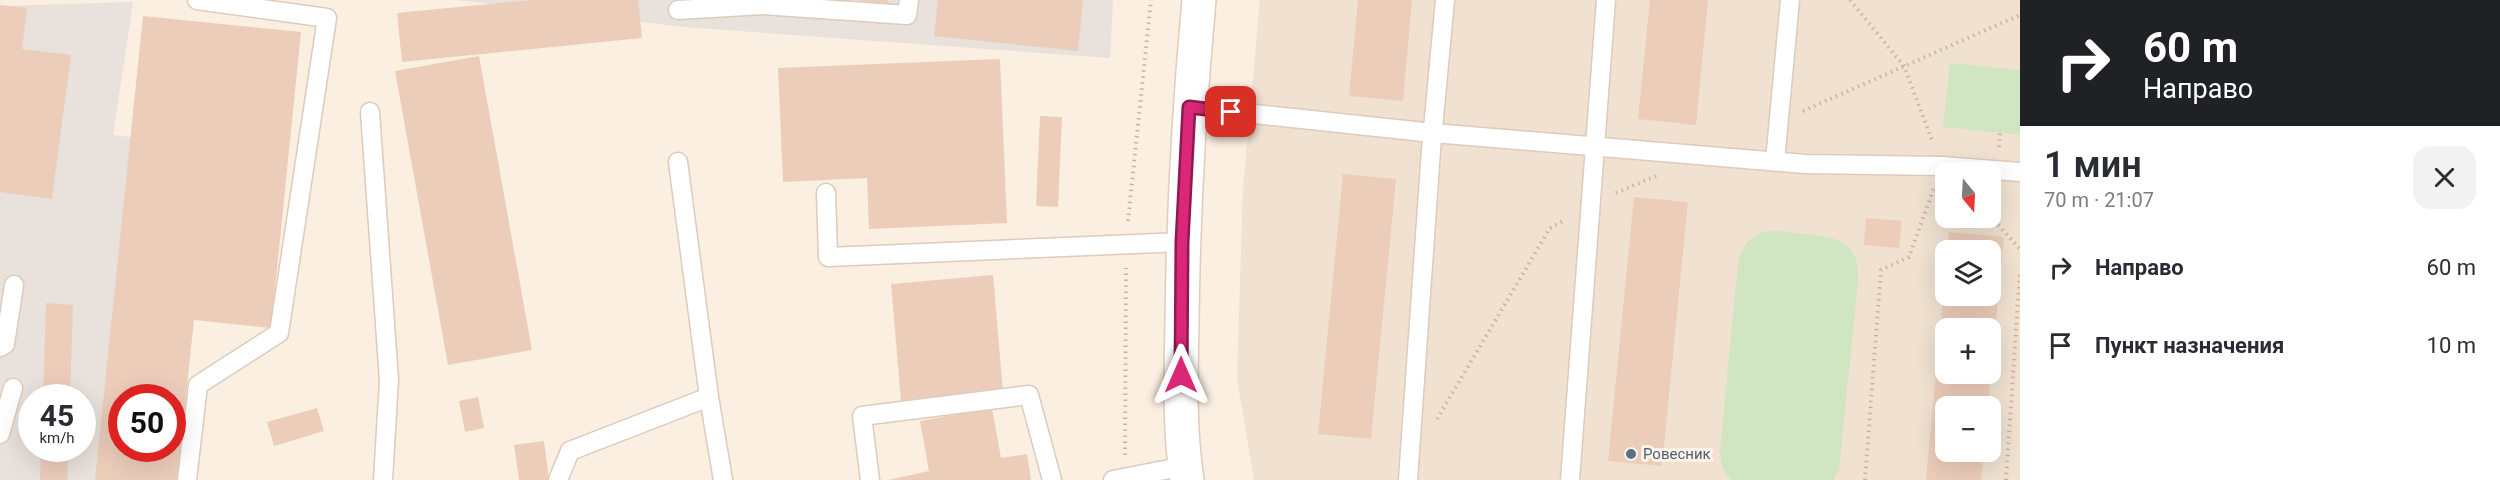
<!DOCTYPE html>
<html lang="ru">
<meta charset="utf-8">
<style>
body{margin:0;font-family:Roboto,sans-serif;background:#f2f2f3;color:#2b2b33;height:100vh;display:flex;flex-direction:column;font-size:22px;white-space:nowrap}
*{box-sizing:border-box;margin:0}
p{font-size:20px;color:#7c7c81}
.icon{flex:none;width:33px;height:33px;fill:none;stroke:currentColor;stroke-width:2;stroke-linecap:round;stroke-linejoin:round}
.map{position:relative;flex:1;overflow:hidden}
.details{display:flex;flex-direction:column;background:#fff;width:480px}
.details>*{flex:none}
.hud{background:#202124;color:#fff;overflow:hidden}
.needle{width:39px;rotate:162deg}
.tools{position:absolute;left:1935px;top:162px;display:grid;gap:12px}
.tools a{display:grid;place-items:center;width:66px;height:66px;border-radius:12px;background:#fff;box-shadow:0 6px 24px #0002;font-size:30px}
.speed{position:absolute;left:18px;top:384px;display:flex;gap:12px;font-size:30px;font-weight:700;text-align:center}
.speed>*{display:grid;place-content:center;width:78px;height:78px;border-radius:50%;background:#fff;box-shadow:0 6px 24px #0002;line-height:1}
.speed small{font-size:15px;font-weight:400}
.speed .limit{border:9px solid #d22;background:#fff;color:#111}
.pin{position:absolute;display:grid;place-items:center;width:51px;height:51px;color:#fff;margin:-26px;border-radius:12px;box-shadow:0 3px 9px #0006}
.me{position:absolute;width:66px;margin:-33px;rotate:0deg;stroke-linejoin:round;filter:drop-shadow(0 0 4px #0008)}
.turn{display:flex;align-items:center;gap:21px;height:126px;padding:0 24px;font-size:27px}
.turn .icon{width:78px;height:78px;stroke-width:2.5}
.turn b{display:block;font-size:42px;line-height:51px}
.round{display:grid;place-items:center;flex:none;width:63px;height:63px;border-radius:18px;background:#f2f2f3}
.headline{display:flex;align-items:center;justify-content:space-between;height:102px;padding:0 24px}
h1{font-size:36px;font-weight:600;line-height:45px}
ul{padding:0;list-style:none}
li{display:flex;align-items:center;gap:18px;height:78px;padding:0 24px}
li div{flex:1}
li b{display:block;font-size:22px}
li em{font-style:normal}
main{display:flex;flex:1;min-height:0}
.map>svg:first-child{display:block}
.residential{fill:#f0e1d0;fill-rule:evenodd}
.industrial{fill:#e8e1dc;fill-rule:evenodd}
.green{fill:#d0e5c1}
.building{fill:#eccdba;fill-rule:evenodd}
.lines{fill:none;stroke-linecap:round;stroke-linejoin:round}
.lane-casing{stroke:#ddcbbd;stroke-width:21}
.secondary-casing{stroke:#e1ccbc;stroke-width:36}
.path{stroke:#d1b19e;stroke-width:4;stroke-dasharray:1.5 4.5;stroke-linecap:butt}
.lane{stroke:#fff;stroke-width:18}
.secondary{stroke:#fff;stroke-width:33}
.route-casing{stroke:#8e194d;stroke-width:15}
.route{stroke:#db2777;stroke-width:10}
.service-dot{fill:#5c6f8a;stroke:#fdf3e6;stroke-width:2}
.labels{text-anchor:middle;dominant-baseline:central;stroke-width:6;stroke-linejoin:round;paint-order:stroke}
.service-label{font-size:15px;fill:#4e5e75;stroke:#fdf3e6;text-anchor:start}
</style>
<main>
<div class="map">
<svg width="2020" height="480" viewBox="0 0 2020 480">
<rect width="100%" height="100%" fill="#faefe0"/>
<path class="residential" d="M1260 0H2020V480H1254L1237 379 1243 188ZM1946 172H1990V218H1946ZM1946 250H1990V296H1946ZM1946 328H1990V374H1946ZM1946 406H1990V452H1946Z"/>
<g class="industrial">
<path d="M457 0H1113L1110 58 684 27Z"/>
<path d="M133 2 113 135 162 141 122 398V448L152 480H0V6ZM32 398H82V448H32Z"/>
</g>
<g class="green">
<path d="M1950 63 2020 70V135L1943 127Z"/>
<path d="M1767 231C1780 230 1793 233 1806 234 1840 238 1859 241 1858 281L1839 469 1833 480H1731L1722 467 1720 450 1738 264C1741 247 1750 235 1767 231Z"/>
</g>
<g class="building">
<path d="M532 0H638L642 38 402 62 397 13Z"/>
<path d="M857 0H888V4Z"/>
<path d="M938 0H1083L1078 51 934 36Z"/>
<path d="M1358 0H1412L1403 101 1349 96Z"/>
<path d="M1650 0H1708L1696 125 1638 119Z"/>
<path d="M0 5 27 8 22 49 71 55 52 199 0 192Z"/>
<path d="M143 16 301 32 271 328 194 320 177 480H95ZM122 398H172V448H122Z"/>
<path d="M479 56 532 350 448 365 395 71Z"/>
<path d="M1000 59 1007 223 869 229 867 178 783 182 778 68Z"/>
<path d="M1040 116 1062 117 1058 207 1036 206Z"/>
<path d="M1343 174 1396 179 1371 439 1318 434Z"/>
<path d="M1634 197 1688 202 1662 466 1608 461Z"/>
<path d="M1866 218 1902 221 1899 248 1864 245Z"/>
<path d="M1949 232 2004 237 1992 362 1990 328H1946V374H1991L1988 406H1946V452H1984L1981 480H1926L1944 287 1946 296H1990V250H1947Z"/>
<path d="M993 275 1003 392 901 401 891 284Z"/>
<path d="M46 303 73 305 70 398H43Z"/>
<path d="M478 397 484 428 465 432 459 401Z"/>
<path d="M317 408 324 431 274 446 267 422Z"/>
<path d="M992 408 1001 458 1027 454 1031 480H888L929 471 920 421Z"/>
<path d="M544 441 549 480H519L514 445Z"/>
<path d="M41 448H68L67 480H40Z"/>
</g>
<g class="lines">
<g class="lane-casing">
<g id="lane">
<path d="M763 5 907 15 909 0"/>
<path d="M678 10 763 5V0"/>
<path d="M1189 107 1433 133 1805 164 1942 166 2020 172"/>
<path d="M370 112 389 380 383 480"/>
<path d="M1775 161 1790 0"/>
<path d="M826 193 828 257 1182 242"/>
<path d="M0 347 5 344 14 285"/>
<path d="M709 397 723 480"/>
<path d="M0 434 13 388"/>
<path d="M187 480 198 385 279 333 327 18 197 0"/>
<path d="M558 480 570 451 709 397 678 162"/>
<path d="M870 480 862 416 1029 395 1052 480"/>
<path d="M1113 480 1185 466"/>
<path d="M1408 480 1431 150 1445 0"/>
<path d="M1570 480 1606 0"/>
</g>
</g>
<g class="secondary-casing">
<path id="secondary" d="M1187 480C1179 429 1181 376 1182 325 1183 216 1189 108 1199 0"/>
</g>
<g class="path">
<path d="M1850 0 1904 66 1933 143"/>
<path d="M1803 111 2020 15"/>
<path d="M1999 147 2000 133"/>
<path d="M1616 193 1656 176"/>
<path d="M1990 216 2020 249"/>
<path d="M1128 221 1151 0"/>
<path d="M1437 419 1550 228 1565 220"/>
<path d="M1125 455 1126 268"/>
<path d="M1865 480 1881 270 1909 257 1934 188"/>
<path d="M2006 480 2020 271"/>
</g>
<use href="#lane" class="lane"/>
<use href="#secondary" class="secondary"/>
</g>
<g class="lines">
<g class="route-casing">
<path id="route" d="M1181 375 1182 242 1189 107 1231 112"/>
</g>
<use href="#route" class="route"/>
</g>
<circle class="service-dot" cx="1631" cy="454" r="6"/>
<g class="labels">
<g class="service-label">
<text x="1643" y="454">Ровесник</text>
</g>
</g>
</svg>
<div class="tools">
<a><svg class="needle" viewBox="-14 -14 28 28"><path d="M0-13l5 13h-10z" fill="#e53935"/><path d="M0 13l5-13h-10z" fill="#7c7c81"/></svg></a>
<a><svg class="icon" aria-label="layers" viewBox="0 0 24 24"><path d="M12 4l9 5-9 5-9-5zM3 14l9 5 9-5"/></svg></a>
<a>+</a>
<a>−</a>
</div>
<div class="speed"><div>45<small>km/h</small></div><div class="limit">50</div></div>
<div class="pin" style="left:1231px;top:112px;background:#d93025"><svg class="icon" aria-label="arrive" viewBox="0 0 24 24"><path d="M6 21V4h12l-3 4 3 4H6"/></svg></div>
<svg class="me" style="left:1181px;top:375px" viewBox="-20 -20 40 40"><path d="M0-17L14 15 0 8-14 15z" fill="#db2777" stroke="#fff" stroke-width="4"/></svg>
</div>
<section class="details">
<div class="hud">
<div class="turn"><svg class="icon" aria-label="right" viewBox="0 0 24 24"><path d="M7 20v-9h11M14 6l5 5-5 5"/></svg><div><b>60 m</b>Направо</div></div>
</div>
<div class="headline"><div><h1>1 мин</h1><p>70 m · 21:07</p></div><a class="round"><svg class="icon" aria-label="close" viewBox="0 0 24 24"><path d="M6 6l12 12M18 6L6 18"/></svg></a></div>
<ul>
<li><svg class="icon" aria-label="right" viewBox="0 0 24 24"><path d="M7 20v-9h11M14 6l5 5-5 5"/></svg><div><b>Направо</b></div><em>60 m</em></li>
<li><svg class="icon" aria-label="arrive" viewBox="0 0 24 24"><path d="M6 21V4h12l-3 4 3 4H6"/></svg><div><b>Пункт назначения</b></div><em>10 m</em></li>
</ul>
</section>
</main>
